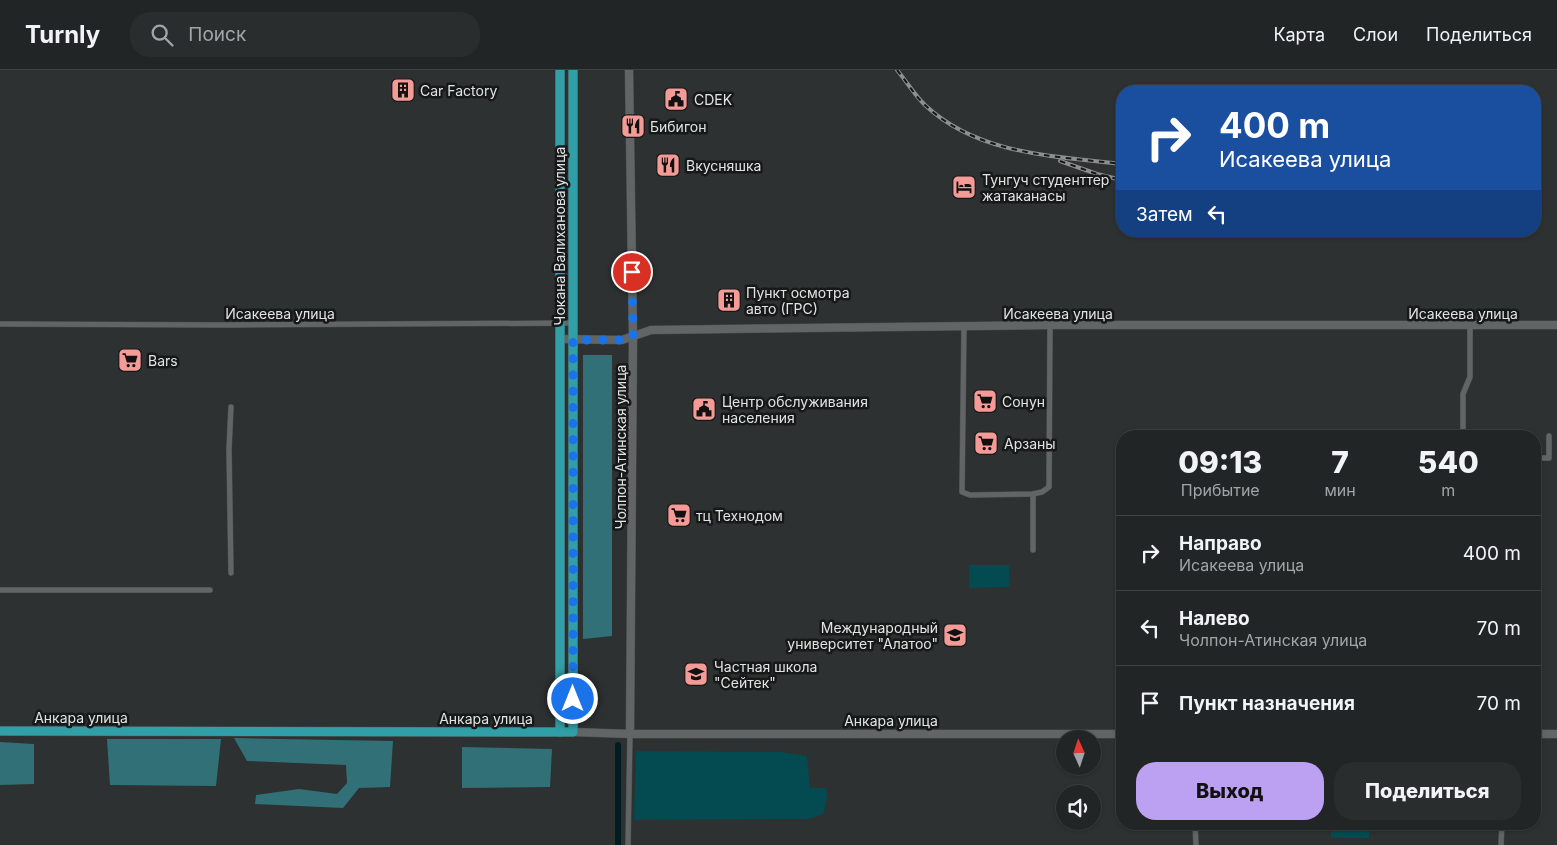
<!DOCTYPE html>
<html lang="ru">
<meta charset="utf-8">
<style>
body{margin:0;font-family:Inter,sans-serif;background:#2a2d2d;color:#f1f3f6;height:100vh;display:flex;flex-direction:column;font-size:19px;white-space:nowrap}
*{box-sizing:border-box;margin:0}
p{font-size:16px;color:#a2a5a7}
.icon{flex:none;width:28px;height:28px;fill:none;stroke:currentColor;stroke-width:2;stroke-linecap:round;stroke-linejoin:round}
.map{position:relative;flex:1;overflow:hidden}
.details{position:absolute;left:1116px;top:360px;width:425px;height:400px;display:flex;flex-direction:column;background:#222525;border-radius:20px;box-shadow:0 1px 4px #0004,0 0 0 1px #3f4242}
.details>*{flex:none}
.top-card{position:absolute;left:1116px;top:15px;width:425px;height:152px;border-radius:20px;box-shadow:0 1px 4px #0004,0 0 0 1px #3f4242;background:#1a4fa0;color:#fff;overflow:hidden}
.needle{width:32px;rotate:357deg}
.fabs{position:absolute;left:1056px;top:660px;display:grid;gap:10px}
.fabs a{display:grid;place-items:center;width:45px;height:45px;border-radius:50%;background:#222525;box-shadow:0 1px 4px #0004,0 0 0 1px #3f4242;font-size:25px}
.pin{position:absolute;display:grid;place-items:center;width:42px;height:42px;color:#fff;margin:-21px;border:2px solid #fff;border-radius:50%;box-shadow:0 1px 5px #0007}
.me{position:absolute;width:55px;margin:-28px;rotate:0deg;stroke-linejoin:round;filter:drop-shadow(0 0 4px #0008)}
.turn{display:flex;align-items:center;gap:18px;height:105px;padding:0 20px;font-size:22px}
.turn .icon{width:65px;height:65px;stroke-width:2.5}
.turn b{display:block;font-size:35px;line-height:42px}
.then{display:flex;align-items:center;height:48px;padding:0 20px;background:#0003;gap:10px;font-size:19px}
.eta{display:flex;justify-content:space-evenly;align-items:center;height:85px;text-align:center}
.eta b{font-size:30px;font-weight:800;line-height:35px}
.action{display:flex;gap:10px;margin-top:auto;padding:10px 20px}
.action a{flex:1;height:58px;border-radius:20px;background:#bca0f2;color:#111;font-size:20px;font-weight:800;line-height:58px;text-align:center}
.action a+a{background:#2a2d2d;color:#f1f3f6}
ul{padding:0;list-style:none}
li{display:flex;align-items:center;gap:15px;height:75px;padding:0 20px;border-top:1px solid #3f4242}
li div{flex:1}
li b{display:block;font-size:19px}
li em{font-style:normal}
header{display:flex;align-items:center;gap:30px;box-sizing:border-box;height:70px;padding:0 25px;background:#222525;border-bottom:1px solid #3f4242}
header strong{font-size:24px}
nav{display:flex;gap:28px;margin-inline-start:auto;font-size:18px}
.search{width:350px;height:45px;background:#2a2d2d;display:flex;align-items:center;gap:12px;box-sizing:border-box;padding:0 18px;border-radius:20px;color:#a2a5a7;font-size:19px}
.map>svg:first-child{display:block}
.green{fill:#034b50}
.forest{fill:#317076}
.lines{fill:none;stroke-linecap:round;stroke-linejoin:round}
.canal{stroke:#001e21;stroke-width:6}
.street-casing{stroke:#4b4e4e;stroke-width:6}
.secondary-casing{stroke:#4b4e4e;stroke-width:9}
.primary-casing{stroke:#4b4e4e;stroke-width:10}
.street{stroke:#616565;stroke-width:5}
.secondary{stroke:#616565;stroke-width:8}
.primary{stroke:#319fa7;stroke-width:9}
.rail-casing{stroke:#8d9090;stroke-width:4}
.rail{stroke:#171818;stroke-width:2;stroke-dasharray:5.5;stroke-linecap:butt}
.route{stroke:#1a73e8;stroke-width:9;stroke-dasharray:0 16.2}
.labels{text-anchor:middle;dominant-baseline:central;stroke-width:5;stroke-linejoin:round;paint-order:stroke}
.poi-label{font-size:14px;fill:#e1e3e4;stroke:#171818;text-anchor:start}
.street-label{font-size:14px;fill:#e1e3e4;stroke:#171818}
</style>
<header>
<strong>Turnly</strong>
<div class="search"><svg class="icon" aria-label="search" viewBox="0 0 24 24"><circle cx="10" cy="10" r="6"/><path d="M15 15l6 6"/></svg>Поиск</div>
<nav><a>Карта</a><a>Слои</a><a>Поделиться</a></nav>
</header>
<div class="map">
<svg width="1557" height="775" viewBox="0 0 1557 775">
<rect width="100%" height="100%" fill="#2d3131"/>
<g class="green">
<path d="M969 495H1009L1010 517 969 518Z"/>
<path d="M636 681 781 682 807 686 810 718H826L827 727 824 743 809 749 634 750Z"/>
<rect x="1331" y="756" width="38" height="12"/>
</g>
<g class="forest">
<path d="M583 285H612V566L583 569Z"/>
<path d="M234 668 393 671 390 717 359 718 343 738 255 734 256 725 299 719 337 724 347 713 346 695 247 691Z"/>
<path d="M107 669H221L216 716 110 715Z"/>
<path d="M0 672 34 674V714L0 715Z"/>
<path d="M462 677 552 679 550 717 462 718Z"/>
</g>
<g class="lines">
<path class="canal" d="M618 675V775"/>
<g class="street-casing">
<g id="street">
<path d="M0 254 230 255 573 253"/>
<path d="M964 256 962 422 970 425 1033 424 1042 422 1049 417 1050 255"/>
<path d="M231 337 229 379 231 503"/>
<path d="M1463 366V324L1470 307V256"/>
<path d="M1535 388H1549V366"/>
<path d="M1033 424V480"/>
<path d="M0 520H210"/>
<path d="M1195 754 1196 775"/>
<path d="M628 775 630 664"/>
<path d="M1501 775 1502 754"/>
</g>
</g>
<g class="secondary-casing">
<g id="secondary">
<path d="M629 0 633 266 630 664"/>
<path d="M560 269 622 270 651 260 1050 255H1557"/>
<path d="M573 662 630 664H1122"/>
<path d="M1535 664H1557"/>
</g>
</g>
<g class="primary-casing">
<g id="primary">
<path d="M560 0V662"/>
<path d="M0 661 573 662V0"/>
</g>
</g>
<use href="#street" class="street"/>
<use href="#secondary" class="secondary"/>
<use href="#primary" class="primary"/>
<g class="rail-casing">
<g id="rail">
<path d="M897 0C907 12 915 26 926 36 979 85 1055 86 1122 94"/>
<path d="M1060 91 1097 104 1122 110"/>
</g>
</g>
<use href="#rail" class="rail"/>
</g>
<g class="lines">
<path class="route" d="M573 629V270H622L633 266 632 202"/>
</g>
<defs>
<g id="building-square" transform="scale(1.25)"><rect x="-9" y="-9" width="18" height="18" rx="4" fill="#f59b97" stroke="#171818"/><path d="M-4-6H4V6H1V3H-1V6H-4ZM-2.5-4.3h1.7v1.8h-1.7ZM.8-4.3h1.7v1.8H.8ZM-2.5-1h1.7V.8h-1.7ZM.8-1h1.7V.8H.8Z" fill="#111"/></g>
<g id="civic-square" transform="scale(1.25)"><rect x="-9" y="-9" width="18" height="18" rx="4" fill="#f59b97" stroke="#171818"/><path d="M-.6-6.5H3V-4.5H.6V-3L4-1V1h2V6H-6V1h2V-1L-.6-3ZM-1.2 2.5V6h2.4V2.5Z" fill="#111"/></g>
<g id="restaurant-square" transform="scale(1.25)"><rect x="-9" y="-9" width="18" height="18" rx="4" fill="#f59b97" stroke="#171818"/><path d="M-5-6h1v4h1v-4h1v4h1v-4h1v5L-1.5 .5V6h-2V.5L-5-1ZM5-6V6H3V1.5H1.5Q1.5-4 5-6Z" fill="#111"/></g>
<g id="hotel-square" transform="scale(1.25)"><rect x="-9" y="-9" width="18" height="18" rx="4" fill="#f59b97" stroke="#171818"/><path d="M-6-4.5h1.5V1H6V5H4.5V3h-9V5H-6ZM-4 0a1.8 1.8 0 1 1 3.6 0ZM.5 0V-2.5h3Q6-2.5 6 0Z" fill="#111"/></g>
<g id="supermarket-square" transform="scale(1.25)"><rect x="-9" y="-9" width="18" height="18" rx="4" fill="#f59b97" stroke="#171818"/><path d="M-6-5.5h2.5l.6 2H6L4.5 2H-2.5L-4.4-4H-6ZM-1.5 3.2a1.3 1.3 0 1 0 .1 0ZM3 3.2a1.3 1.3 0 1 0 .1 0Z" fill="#111"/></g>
<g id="university-square" transform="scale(1.25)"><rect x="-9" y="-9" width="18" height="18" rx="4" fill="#f59b97" stroke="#171818"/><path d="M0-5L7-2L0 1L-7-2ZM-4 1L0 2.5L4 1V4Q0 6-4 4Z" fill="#111"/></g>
<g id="school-square" transform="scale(1.25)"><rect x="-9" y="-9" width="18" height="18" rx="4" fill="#f59b97" stroke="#171818"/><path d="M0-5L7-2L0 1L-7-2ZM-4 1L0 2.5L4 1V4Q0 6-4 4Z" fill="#111"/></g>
</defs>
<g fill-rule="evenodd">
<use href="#building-square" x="403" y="20"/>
<use href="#civic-square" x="676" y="29"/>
<use href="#restaurant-square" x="633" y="56"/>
<use href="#restaurant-square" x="668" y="95"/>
<use href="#hotel-square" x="964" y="117"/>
<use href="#building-square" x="729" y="230"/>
<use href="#supermarket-square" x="130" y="290"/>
<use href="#supermarket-square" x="985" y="331"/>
<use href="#civic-square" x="704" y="339"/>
<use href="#supermarket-square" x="986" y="373"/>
<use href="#supermarket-square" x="679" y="445"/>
<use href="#university-square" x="955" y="565"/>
<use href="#school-square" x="696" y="604"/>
</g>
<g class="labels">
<g class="poi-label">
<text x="420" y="20">Car Factory</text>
<text x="694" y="29">CDEK</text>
<text x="650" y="56">Бибигон</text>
<text x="686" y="95">Вкусняшка</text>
<text x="982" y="109">Тунгуч студенттер<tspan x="982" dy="16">жатаканасы</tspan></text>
<text x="746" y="222">Пункт осмотра<tspan x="746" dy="16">авто (ГРС)</tspan></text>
<text x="148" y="290">Bars</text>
<text x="722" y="331">Центр обслуживания<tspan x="722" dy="16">населения</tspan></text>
<text x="1002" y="331">Сонун</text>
<text x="1004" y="373">Арзаны</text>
<text x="696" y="445">тц Технодом</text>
<text x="938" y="557" text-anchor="end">Международный<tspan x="938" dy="16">университет "Алатоо"</tspan></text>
<text x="714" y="596">Частная школа<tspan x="714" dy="16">"Сейтек"</tspan></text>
</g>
<g class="street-label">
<text transform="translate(559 166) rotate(-90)">Чокана Валиханова улица</text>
<text x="280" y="243">Исакеева улица</text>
<text x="1058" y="243">Исакеева улица</text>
<text x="1463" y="243">Исакеева улица</text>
<text transform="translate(620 377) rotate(-90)">Чолпон-Атинская улица</text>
<text x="81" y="647">Анкара улица</text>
<text x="486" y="648">Анкара улица</text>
<text x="891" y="650">Анкара улица</text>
</g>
</g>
</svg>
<div class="fabs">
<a><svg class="needle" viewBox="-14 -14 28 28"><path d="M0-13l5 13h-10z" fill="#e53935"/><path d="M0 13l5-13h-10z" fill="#a2a5a7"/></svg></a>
<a><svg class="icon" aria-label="sound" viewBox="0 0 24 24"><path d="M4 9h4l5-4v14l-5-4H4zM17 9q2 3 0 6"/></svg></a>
</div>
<div class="pin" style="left:632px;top:202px;background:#d93025"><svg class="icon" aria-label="arrive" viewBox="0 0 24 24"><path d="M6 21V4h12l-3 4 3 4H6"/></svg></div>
<svg class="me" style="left:573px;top:629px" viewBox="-20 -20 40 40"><circle r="17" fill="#1a73e8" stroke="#fff" stroke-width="3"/><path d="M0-11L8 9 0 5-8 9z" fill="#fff"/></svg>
<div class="top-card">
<div class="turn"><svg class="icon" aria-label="right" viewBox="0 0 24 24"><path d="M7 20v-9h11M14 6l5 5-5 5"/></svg><div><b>400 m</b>Исакеева улица</div></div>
<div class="then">Затем<svg class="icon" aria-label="left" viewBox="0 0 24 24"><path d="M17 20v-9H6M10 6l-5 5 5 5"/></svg></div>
</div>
<section class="details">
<div class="eta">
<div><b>09:13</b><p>Прибытие</p></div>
<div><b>7</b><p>мин</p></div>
<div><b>540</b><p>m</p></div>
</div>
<ul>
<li><svg class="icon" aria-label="right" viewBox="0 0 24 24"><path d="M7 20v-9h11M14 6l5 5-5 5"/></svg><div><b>Направо</b><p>Исакеева улица</p></div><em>400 m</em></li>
<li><svg class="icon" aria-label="left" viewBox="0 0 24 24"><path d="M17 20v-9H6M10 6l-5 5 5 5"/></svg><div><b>Налево</b><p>Чолпон-Атинская улица</p></div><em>70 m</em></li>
<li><svg class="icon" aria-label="arrive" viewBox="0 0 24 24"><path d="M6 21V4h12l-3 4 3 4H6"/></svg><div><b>Пункт назначения</b></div><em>70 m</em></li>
</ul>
<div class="action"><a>Выход</a><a>Поделиться</a></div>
</section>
</div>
